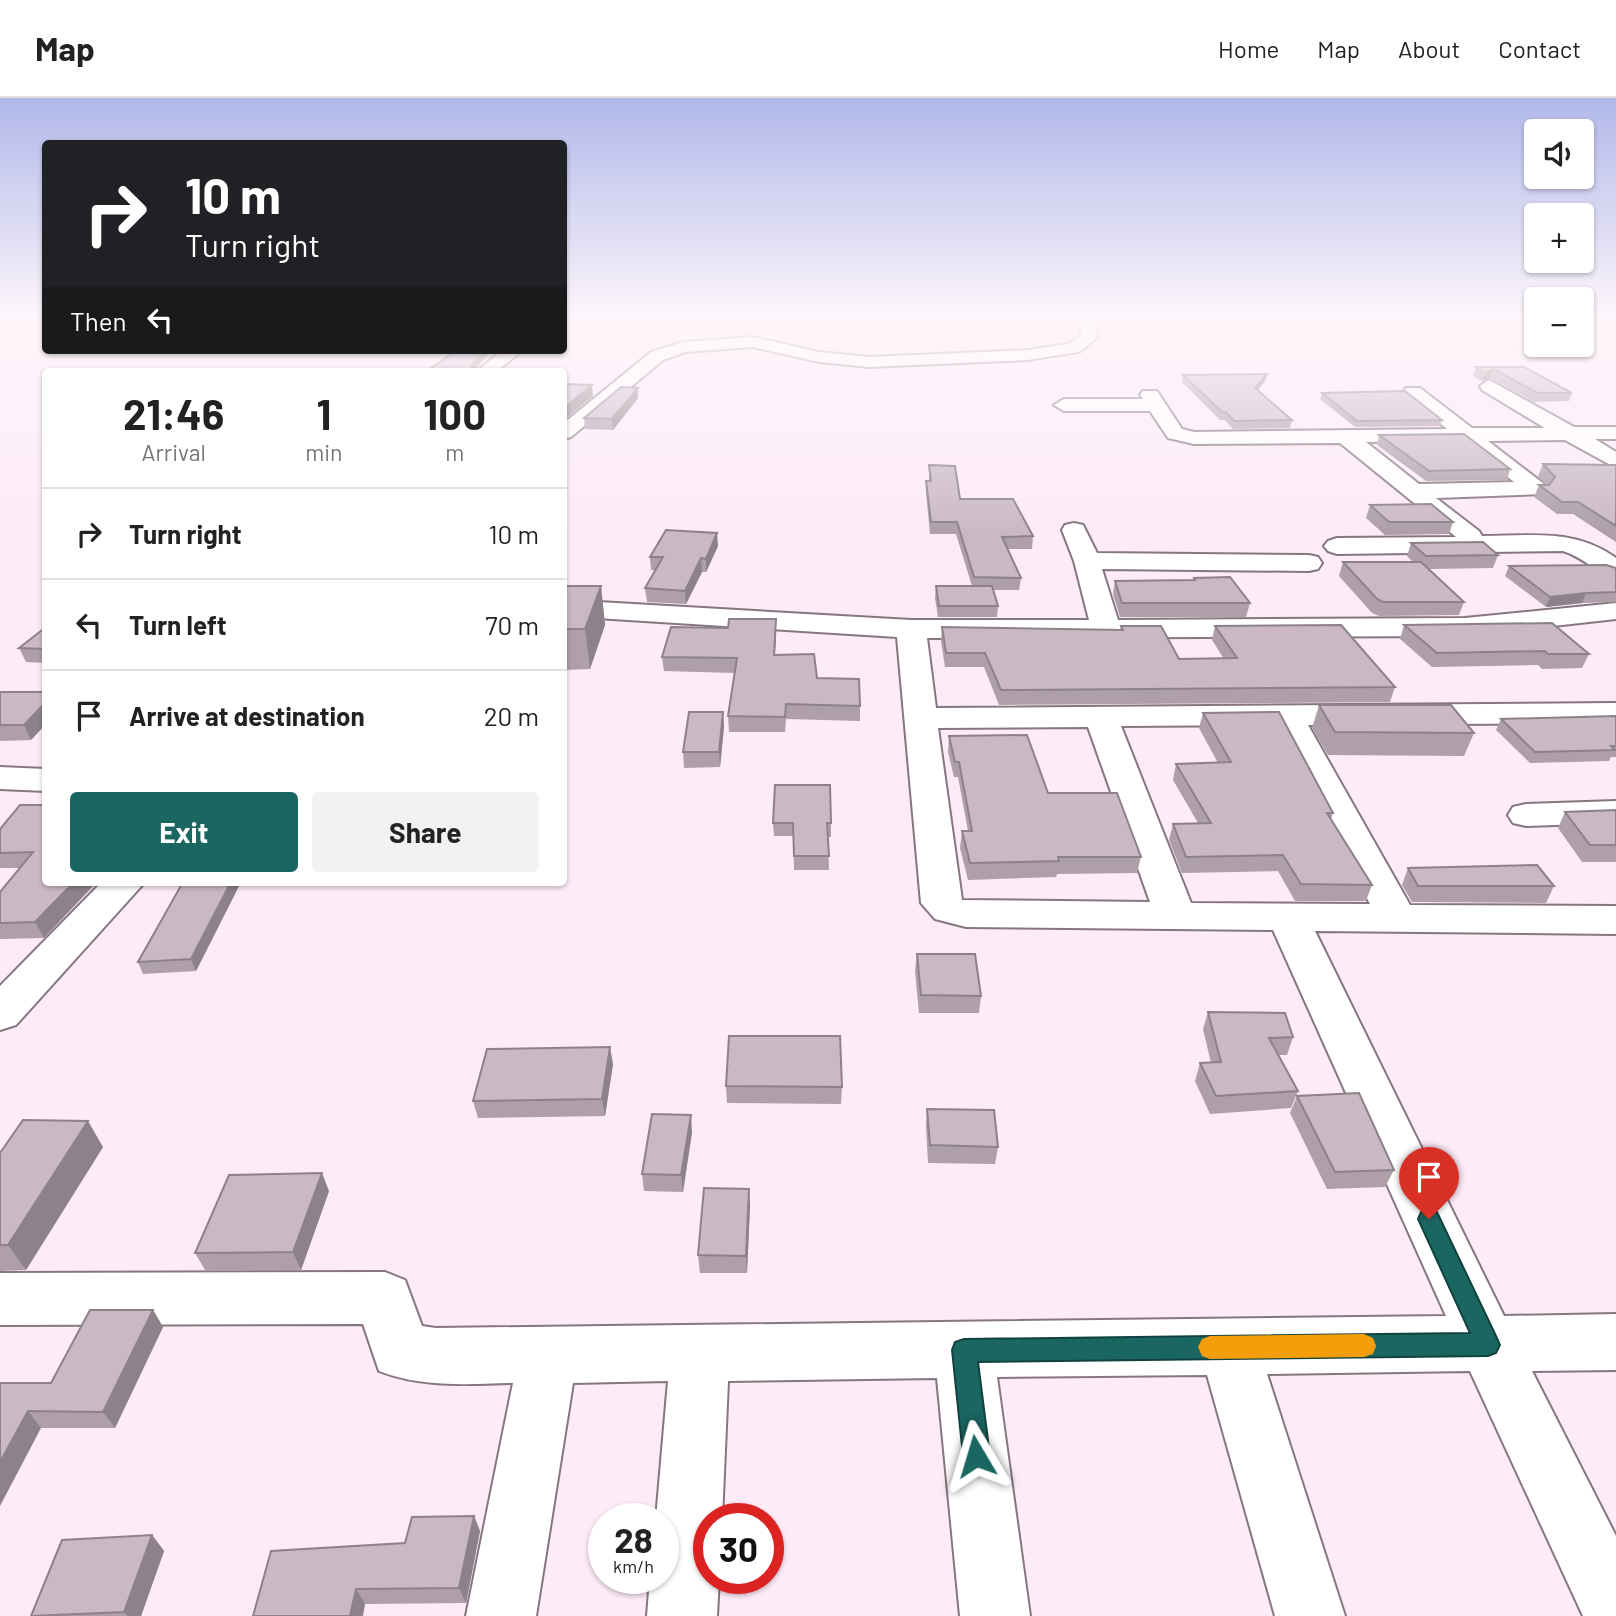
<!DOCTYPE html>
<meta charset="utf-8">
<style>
body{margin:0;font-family:Barlow,sans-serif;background:#f2f2f2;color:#222;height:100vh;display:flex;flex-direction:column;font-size:26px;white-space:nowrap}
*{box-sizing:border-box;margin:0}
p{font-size:23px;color:#767676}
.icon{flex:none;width:38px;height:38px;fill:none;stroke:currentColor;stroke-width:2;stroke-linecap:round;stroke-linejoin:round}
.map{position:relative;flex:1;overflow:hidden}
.drawer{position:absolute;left:42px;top:270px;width:525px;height:518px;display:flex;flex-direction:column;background:#fff;border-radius:7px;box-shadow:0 2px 5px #0004}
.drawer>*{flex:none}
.banner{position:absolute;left:42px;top:42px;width:525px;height:214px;border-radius:7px;box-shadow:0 2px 5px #0004;background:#202124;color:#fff;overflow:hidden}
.fabs{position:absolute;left:1524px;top:21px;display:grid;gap:14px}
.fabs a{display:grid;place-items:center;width:70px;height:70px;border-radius:7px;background:#fff;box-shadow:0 2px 5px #0004;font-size:35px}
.speed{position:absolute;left:588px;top:1405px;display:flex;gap:14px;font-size:35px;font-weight:700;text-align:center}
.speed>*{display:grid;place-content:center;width:91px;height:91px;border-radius:50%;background:#fff;box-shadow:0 2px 5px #0004;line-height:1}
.speed small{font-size:18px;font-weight:400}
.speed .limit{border:10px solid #d22;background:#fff;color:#111}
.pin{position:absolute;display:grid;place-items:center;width:60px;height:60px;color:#fff;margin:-72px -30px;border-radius:50% 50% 50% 0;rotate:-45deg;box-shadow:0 0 7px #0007}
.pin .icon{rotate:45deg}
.me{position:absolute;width:77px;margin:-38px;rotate:353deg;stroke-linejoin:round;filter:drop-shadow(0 0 5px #0008)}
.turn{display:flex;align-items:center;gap:24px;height:147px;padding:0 28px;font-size:32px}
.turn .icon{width:91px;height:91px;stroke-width:2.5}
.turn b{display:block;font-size:49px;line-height:60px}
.then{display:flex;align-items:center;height:66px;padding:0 28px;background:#0003;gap:14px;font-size:26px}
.eta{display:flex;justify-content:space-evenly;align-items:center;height:119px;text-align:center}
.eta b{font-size:42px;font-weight:700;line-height:49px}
.cta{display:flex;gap:14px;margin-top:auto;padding:14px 28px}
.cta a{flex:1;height:80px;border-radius:7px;background:#1a6661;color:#fff;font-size:28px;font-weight:700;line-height:80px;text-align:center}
.cta a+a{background:#f2f2f2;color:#222}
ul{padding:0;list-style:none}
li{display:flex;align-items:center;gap:21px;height:91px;padding:0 28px;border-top:2px solid #e0e0e0}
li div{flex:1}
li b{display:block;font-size:26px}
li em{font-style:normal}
header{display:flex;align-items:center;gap:42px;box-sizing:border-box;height:98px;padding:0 35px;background:#fff;border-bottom:2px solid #e0e0e0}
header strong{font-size:33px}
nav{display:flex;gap:38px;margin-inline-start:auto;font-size:24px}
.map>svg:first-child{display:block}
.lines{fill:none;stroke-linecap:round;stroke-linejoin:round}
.minor-casing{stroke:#867681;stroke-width:4}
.major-casing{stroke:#867681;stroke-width:4}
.minor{fill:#fff;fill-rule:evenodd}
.major{fill:#fff;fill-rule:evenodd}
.wall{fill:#ae9fa9}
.shaded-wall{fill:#8d828a}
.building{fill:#cab9c5;stroke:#8d828a;stroke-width:2}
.route{fill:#1a6661;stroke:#11423f;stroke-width:2}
.slow{fill:#f59e0b}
</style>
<header>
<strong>Map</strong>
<nav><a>Home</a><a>Map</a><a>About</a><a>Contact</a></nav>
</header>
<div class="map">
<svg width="1616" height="1518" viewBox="0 0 1616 1518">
<rect width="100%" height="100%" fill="#fdebf7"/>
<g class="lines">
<g class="minor-casing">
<g id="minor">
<path d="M503 252H523L497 273H477Z"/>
<path d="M1489 282 1574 329H1616V341H1595L1616 354V370L1565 342 1488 343 1544 386 1548 391 1544 396 1436 400 1479 433 1482 438C1531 438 1574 430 1616 460V480C1596 475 1583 459 1563 453L1337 456 1328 453 1324 448 1328 443 1337 440 1456 439 1340 345 1194 346 1168 340 1150 313H1064L1054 307 1064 301H1143L1140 297 1143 293H1157L1182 331 1194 334 1447 331 1406 298 1403 294 1406 290H1420L1472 330H1545L1482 292 1480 288ZM1462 343 1514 384 1419 386 1366 344Z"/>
<path d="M1074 425 1083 427 1097 455 1309 457 1318 459 1322 465 1318 471 1309 473 1102 471 1118 522 1465 520 1616 505V521L1465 538 927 540 936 610 1616 605V625L1308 627 1410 807 1616 808V836L1315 833 1504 1218 1616 1216V1272L1532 1273 1616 1438V1518H1583L1470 1273 1267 1276 1345 1518H1275L1207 1277 997 1279 1030 1518H960L937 1280 728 1283 722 1421H709V1480H719L717 1518H647L650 1480H663V1421H656L668 1283 573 1285 536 1518H466L513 1285C467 1286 422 1290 379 1273L363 1226 0 1227V1175L385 1174 405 1182 422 1228 436 1230 1446 1218 1273 832 966 829 935 821 921 805 897 539 564 518V502L911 522H1089L1074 463 1062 432 1065 427ZM1276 627 1370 806 1191 805 1121 628ZM1088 629 1150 804 962 802 938 630Z"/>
<path d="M0 669 46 671V693L0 691Z"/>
<path d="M1616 703V725L1526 728 1513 725 1508 717 1513 709 1526 706Z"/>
</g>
</g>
<g class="major-casing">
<g id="major">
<path d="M1080 222H1096L1097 240 1079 254 1027 262 869 269 819 264 753 249 685 254 663 262 571 339 564 341V325L651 254 683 244 753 239 819 254 869 259 1027 252 1068 246 1081 238Z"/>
<path d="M102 784H145L16 927 0 932V888Z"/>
</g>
</g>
<use href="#minor" class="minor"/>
<use href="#major" class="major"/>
</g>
<g class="wall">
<path d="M1476 269H1524L1572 295 1569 303 1534 304 1490 280 1482 283 1473 278Z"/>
<path d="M1183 277 1265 283 1257 292 1292 322 1290 330 1233 331 1225 322H1220L1182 284Z"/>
<path d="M1322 295 1442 322 1440 328 1355 329 1320 301Z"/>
<path d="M638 300 613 332 585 331 584 320Z"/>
<path d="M1379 337 1510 371 1507 382 1426 383 1377 347Z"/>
<path d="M1543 366 1616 367V444L1573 416H1557L1534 399 1539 387H1546L1538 378Z"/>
<path d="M929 367 960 401 1033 438 1032 451H1008L1021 480 1019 492H993L998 508 997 519H938L935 500 936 488H972L956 436H930L926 394V383H929Z"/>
<path d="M1370 407 1453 424 1449 436 1385 437 1366 420Z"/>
<path d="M1411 445 1498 457 1493 470 1429 471 1464 504 1459 517 1379 518 1372 515 1339 478 1343 464H1413L1407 458Z"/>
<path d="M718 448 706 474H702L686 506 647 504 645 490 655 472H651L650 459Z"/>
<path d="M1509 468 1616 470V504L1582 505 1546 509 1505 478Z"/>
<path d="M1194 480 1250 505 1246 519H1120L1113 496 1115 483 1194 482Z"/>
<path d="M564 488H601L605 527 590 571 564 572Z"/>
<path d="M1404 527 1589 556 1582 570 1542 571 1538 567 1432 569 1400 541Z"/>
<path d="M1121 528 1179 561H1224L1212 542 1215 528 1395 589 1390 604 999 607 984 569H945L941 543 942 529 1120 532Z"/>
<path d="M46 529V565L26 564 19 550Z"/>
<path d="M776 535 775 557 817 580 860 608V623L786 621 785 634H729L728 618 735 575 664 573 662 559Z"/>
<path d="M0 594H46L31 642 0 643Z"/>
<path d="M1319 607 1474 635 1464 658 1328 657 1312 630Z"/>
<path d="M723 614 724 629 720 669 684 670 683 654Z"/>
<path d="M1203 615 1333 715 1331 722 1372 787 1366 803H1295L1278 773 1182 775 1169 742 1173 726 1198 725 1173 682 1176 666 1218 665 1199 630Z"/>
<path d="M1616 618V659H1611L1609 663 1530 665 1496 632 1501 621Z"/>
<path d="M949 638 1048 695 1141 759 1137 775 1057 776 1056 779 968 782 960 750 962 733H968L958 679H954L948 654Z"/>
<path d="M46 707 44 840 0 841V794L20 770H0V731Z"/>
<path d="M1616 712V764H1582L1558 730 1565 714Z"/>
<path d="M773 725H831V739H828L829 772H794L793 738H774Z"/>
<path d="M1408 770 1554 788 1546 805 1412 804 1402 787Z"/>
<path d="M183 784H241L196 873 143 876 138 864Z"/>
<path d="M917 856 981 898 979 915H919L915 873Z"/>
<path d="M1208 914 1293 939 1287 957H1278L1298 993 1291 1010 1210 1016 1195 983 1200 965H1211L1203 931Z"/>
<path d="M613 966 605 1018 478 1020 473 1003Z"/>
<path d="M726 988 842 989 841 1006 727 1005Z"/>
<path d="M1297 998 1394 1072 1385 1089 1327 1091 1290 1015Z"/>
<path d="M927 1011 998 1049 995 1066 928 1065 926 1029Z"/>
<path d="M692 1034 683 1094 644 1093 642 1076Z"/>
<path d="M103 1049 26 1172 0 1173V1055Z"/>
<path d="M749 1091 750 1108 747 1175H700L698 1157Z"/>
<path d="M329 1093 301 1172H205L195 1155Z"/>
<path d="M153 1212 163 1229 115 1330H41L0 1285H51Z"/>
<path d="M474 1418 480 1433 466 1505 365 1506 253 1518 405 1445Z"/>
<path d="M152 1437 164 1453 141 1518H31Z"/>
</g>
<g class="shaded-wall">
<path d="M485 252H492L474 273H469L474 264Z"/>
<path d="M1493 271 1490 280 1482 283 1485 275Z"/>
<path d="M1267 276 1265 283 1253 298 1255 290Z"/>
<path d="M592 287 593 298 564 322V310Z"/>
<path d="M638 290V300L613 332 612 321Z"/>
<path d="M717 435 718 448 706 474V461Z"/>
<path d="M701 460 702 474 686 506 685 493Z"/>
<path d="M601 488 605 527 590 571 585 531Z"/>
<path d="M1586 495 1582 505 1546 509 1550 499Z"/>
<path d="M776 521V535L774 571V557Z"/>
<path d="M46 604V626L31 642 24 627Z"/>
<path d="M723 614 724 629 720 669 719 654Z"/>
<path d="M74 784H97L44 840 35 824Z"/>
<path d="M231 784H241L196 873 191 861Z"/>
<path d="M610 949 613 966 605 1018 602 1001Z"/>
<path d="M691 1017 692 1034 683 1094 681 1077Z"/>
<path d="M88 1023 103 1049 26 1172 8 1147Z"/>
<path d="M322 1075 329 1093 301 1172 293 1154Z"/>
<path d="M749 1091 750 1108 747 1175 746 1158Z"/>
<path d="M153 1212 163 1229 115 1330 103 1314Z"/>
<path d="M28 1313 41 1330 0 1408V1364Z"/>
<path d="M474 1418 480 1433 466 1505 459 1490Z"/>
<path d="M152 1437 164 1453 141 1518H128L124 1514Z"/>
<path d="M356 1491 365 1506 363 1518H350Z"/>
</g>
<g class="building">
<path d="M457 252H485L474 264 469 273H427Z"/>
<path d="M1476 269H1524L1572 295H1538L1493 271 1485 275Z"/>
<path d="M1267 276 1255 290 1292 322 1234 323 1226 314H1222L1183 277Z"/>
<path d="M564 286 592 287 564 310Z"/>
<path d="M621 289 638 290 612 321 584 320Z"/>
<path d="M1405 293 1442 322 1357 323 1322 295Z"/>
<path d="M1464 336 1510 371 1429 373 1379 337Z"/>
<path d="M1543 366 1616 367V428L1578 404H1562L1539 387H1549L1555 379Z"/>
<path d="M929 367 955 368 960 401H1013L1033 438 1002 439 1021 480 974 479 957 424H931L926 383H931Z"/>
<path d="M1431 406 1453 424H1389L1370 407Z"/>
<path d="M666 432 717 435 706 461 701 460 685 493 645 490 663 459H650Z"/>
<path d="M1483 444 1498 457 1426 458 1411 445Z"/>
<path d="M1343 464H1421L1464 504H1383L1377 501Z"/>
<path d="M1606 467 1616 470V494L1586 495 1550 499 1509 468Z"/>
<path d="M1230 479 1250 505H1122L1115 483 1195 482 1194 480Z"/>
<path d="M564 488H601L585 531H564Z"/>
<path d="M936 488H992L998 508H939Z"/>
<path d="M729 521H776L774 557 814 556 817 580 859 581 860 608 786 606 785 619 728 618 737 560 662 559 671 529 728 530Z"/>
<path d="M1552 525 1589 556H1548L1545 553 1437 555 1404 527Z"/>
<path d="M1341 527 1395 589 1001 592 985 555H946L942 529 1123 532 1121 528H1161L1179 561 1237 560 1215 528Z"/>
<path d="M46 529V551L19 550Z"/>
<path d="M0 594H46V604L24 627H0Z"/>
<path d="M1319 607H1451L1474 635 1335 634Z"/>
<path d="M689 614H723L719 654H683Z"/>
<path d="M1279 614 1333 715H1327L1372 787 1301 786 1283 757 1186 759 1173 726 1211 725 1176 666 1231 664 1203 615Z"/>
<path d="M1616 618V648H1611L1615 652 1535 654 1501 621Z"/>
<path d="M1027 637 1048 695H1117L1141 759H1058L1059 763 970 765 962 733H972L959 664H955L949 638Z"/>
<path d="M775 687H830L831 725H827L829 758H794L793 725H773Z"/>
<path d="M20 707H46V784H74L35 824 0 825V794L33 754 0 755V731Z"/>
<path d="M1616 712V747H1590L1565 714Z"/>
<path d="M1537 767 1554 788H1418L1408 770Z"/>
<path d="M183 784H231L191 861 138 864Z"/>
<path d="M917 856H975L981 898 921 897Z"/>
<path d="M1208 914 1285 915 1293 939 1269 940 1298 993 1216 998 1200 965 1221 964Z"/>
<path d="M729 938H840L842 989 726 988Z"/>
<path d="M610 949 602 1001 473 1003 487 951Z"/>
<path d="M1359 995 1394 1072 1335 1074 1297 998Z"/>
<path d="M927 1011 994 1012 998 1049 930 1047Z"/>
<path d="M652 1016 691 1017 681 1077 642 1076Z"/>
<path d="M23 1022 88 1023 8 1147H0V1055Z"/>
<path d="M322 1075 293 1154 195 1155 229 1077Z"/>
<path d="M704 1090 749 1091 746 1158 698 1157Z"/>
<path d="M90 1212H153L103 1314 28 1313 0 1364V1285H51Z"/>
<path d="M474 1418 459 1490 356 1491 350 1518H253L271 1453 405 1445 412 1419Z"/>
<path d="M152 1437 124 1514 31 1518 62 1442Z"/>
</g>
<linearGradient id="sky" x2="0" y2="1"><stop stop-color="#b1b8ea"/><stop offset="0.51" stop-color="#fef6fb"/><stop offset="1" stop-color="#fef6fb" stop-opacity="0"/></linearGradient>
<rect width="1616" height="434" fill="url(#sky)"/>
<path class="route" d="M1429 1111 1437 1114 1496 1238 1500 1247 1496 1255 1488 1258 978 1264 990 1358 986 1368 976 1372 967 1368 963 1358 952 1252 955 1244 964 1241 1470 1235 1418 1121 1421 1114Z"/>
<path class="slow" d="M1364 1236 1373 1240 1376 1248 1373 1256 1364 1259 1210 1261 1202 1258 1198 1249 1202 1241 1210 1238Z"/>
</svg>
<div class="fabs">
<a><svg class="icon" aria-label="sound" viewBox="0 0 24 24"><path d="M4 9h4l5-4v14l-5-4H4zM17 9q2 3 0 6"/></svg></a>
<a>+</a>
<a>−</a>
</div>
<div class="speed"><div>28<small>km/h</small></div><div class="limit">30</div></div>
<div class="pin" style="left:1429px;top:1121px;background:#d93025"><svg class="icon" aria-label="arrive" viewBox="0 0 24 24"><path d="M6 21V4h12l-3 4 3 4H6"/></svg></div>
<svg class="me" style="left:976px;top:1358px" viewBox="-20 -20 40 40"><path d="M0-17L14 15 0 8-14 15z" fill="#1a6661" stroke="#fff" stroke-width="4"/></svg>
<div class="banner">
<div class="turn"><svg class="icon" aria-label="right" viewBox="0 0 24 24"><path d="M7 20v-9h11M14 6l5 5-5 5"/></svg><div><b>10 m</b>Turn right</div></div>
<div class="then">Then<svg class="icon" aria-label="left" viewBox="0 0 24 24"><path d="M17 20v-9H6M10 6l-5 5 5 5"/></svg></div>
</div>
<section class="drawer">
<div class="eta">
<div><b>21:46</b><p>Arrival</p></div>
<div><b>1</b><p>min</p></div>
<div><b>100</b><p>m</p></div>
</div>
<ul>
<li><svg class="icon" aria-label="right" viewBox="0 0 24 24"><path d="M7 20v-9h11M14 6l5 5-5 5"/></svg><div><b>Turn right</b></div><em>10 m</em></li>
<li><svg class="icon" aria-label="left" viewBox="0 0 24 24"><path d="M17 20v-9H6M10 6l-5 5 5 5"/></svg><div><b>Turn left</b></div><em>70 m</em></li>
<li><svg class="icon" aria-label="arrive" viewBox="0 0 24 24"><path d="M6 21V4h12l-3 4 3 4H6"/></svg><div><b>Arrive at destination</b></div><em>20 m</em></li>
</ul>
<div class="cta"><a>Exit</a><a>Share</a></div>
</section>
</div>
